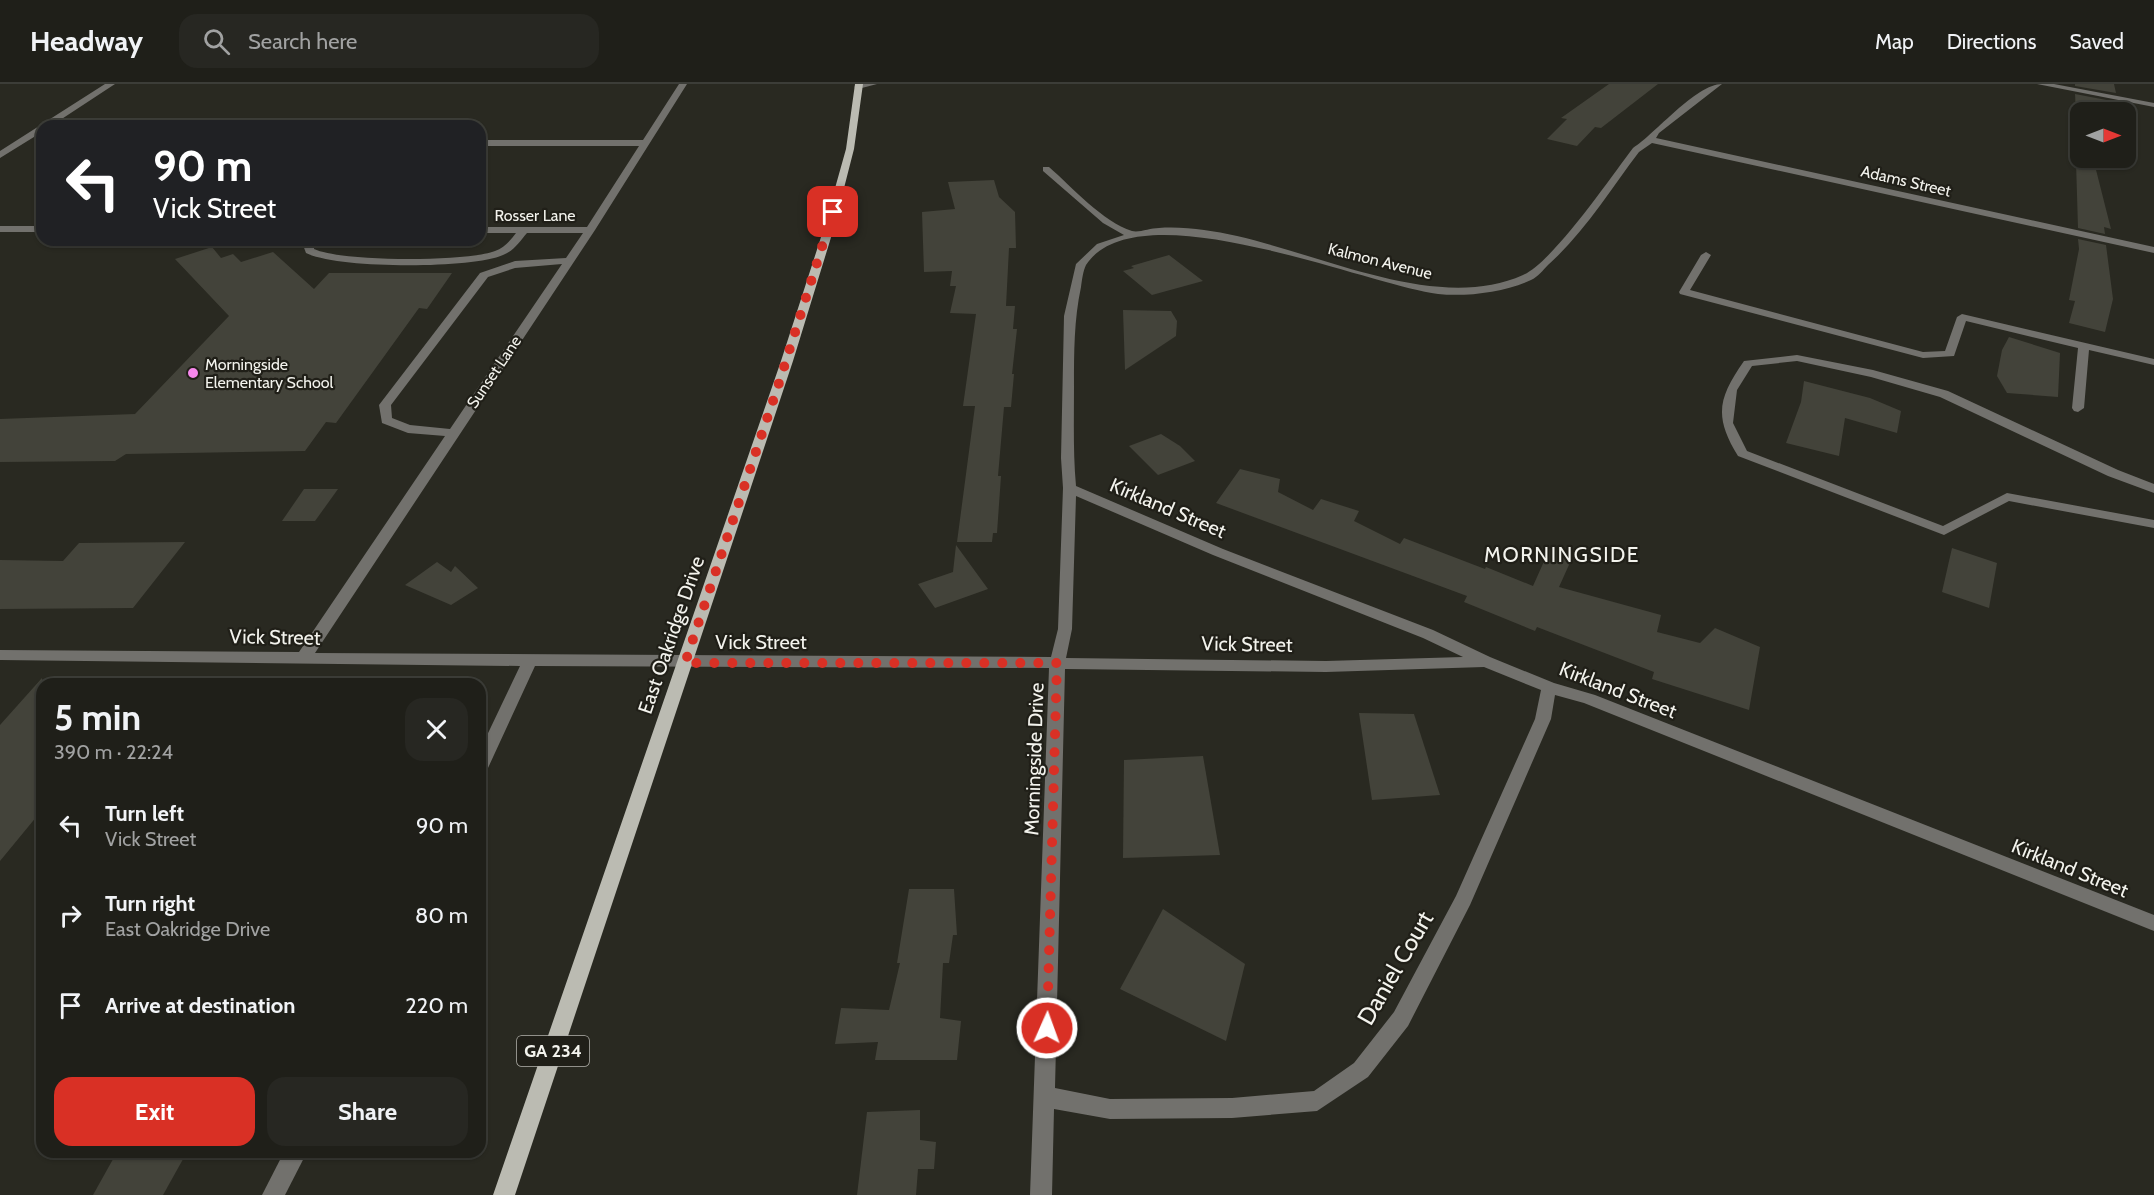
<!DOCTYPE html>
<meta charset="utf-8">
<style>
body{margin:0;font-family:Cabin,sans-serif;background:#272722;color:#f1f3f6;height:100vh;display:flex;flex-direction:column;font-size:22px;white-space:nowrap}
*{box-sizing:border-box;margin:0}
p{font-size:20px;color:#a1a2a2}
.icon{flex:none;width:33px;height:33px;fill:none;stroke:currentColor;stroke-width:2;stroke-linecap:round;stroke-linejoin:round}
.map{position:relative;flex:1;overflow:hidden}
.side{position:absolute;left:36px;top:594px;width:450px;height:480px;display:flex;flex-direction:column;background:#1f1f19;border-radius:18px;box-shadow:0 2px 4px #0004,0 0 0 2px #3c3d38}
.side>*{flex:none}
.guide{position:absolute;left:36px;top:36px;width:450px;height:126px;border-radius:18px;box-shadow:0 2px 4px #0004,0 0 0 2px #3c3d38;background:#202124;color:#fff;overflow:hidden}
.needle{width:39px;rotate:90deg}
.controls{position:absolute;left:2070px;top:18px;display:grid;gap:12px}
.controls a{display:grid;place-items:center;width:66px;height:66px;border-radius:12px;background:#1f1f19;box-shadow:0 2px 4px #0004,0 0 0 2px #3c3d38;font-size:30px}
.pin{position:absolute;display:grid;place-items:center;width:51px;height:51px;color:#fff;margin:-26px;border-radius:12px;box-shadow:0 3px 9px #0006}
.me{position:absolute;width:66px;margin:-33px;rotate:2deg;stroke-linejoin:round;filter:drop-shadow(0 0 4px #0008)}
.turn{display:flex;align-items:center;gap:21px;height:126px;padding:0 18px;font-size:27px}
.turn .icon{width:78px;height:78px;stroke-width:2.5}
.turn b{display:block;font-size:42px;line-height:51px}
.round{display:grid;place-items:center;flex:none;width:63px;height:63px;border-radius:18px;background:#272722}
.overview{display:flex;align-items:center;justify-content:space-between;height:102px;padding:0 18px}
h1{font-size:36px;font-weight:700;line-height:45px}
.action{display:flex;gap:12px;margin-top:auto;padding:12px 18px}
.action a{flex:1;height:69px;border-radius:18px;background:#d93025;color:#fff;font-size:24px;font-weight:700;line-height:69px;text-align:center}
.action a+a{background:#272722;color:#f1f3f6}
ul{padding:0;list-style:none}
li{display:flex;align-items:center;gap:18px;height:90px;padding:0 18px}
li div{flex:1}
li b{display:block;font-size:22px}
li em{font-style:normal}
header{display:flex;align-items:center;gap:36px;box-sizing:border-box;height:84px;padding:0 30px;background:#1f1f19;border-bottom:2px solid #3c3d38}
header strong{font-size:28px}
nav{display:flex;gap:33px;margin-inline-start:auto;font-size:21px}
.search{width:420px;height:54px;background:#272722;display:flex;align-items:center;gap:15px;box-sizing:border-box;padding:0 21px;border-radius:18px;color:#a1a2a2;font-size:22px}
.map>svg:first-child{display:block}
.building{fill:#43433a}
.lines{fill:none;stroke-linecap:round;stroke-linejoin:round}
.minor{fill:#72716d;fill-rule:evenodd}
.major{fill:#bbbbb2;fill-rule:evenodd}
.route{stroke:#d93025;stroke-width:10;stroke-dasharray:0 18}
.poi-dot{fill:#f788ec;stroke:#201f18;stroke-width:2}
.labels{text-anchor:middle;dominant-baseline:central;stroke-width:4.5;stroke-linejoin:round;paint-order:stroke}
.far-street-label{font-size:16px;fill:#f3f3ed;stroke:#201f18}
.far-poi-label{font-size:16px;fill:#f3f3ed;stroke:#201f18;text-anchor:start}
.shield{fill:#201f18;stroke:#b4b3ad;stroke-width:1.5}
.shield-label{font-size:18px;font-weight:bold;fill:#f3f3ed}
.street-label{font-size:20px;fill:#f3f3ed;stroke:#201f18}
.neighbourhood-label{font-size:21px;letter-spacing:1.5px;fill:#f3f3ed;stroke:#201f18}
.near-street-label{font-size:24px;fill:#f3f3ed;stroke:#201f18}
</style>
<header>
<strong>Headway</strong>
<div class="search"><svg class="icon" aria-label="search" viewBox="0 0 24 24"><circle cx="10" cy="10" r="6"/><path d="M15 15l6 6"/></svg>Search here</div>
<nav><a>Map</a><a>Directions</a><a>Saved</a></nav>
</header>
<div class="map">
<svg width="2154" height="1111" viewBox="0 0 2154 1111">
<rect width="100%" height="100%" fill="#292921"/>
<g class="building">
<path d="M1609 0H1658L1601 44 1595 43 1577 62 1547 55 1567 35 1561 34Z"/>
<path d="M2075 0H2114L2116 9 2075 2Z"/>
<path d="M2075 10 2117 18 2118 28H2076Z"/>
<path d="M2080 43V74H2093L2111 145 2104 143 2105 150 2078 144 2075 44Z"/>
<path d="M994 96 999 113 1015 128 1016 164H1009L1006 222H1015L1013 245H1017L1012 290H1014L1011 323H1004L998 392H1001L997 449H993L992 458H957L975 322H963L976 230 950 229 956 202H950L952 187 924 188 922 128 955 125 948 98Z"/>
<path d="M2078 155 2106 161 2113 215 2105 248 2069 239 2075 217 2069 216 2079 165Z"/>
<path d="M212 163 221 174 233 170 241 178 273 168 314 205 329 189H452L427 225 419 224 336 339 326 338 305 367 126 370 115 377 0 378V335L135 330 229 232 175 175Z"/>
<path d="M1169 171 1203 197 1152 211 1123 187 1134 184 1131 182Z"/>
<path d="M1123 226 1171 227 1177 237 1176 252 1125 286Z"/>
<path d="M2009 253 2060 269 2058 313 2007 309 1997 292 2002 266Z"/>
<path d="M1804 297 1870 314 1901 327 1897 349 1845 334 1839 372 1786 359 1801 318Z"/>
<path d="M1161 350 1180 362 1195 377 1158 391 1129 362Z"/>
<path d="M1240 385 1280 395 1278 408 1313 426 1321 415 1359 427 1354 437 1400 460 1404 454 1485 485 1486 483 1533 502 1550 464 1573 472 1559 503 1661 531 1657 548 1700 559 1715 544 1760 563 1749 626 1652 595 1654 588 1537 543 1535 547 1464 518 1467 512 1216 419Z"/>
<path d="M304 405H338L315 437H282Z"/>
<path d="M185 458 133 524 0 525V476L63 477 79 459Z"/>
<path d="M956 461 988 505 935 524 918 500 953 488Z"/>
<path d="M1952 464 1997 479 1989 524 1942 508Z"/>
<path d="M437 478 451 488 455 482 478 504 451 521 405 501Z"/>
<path d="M42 594V726L0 777V641Z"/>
<path d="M1359 629 1414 630 1440 711 1372 716Z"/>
<path d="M1203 672 1220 771 1123 774 1124 676Z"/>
<path d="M909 805H954L957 851H953L949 879H943L940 934 961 937 957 976H875L878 958 835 960 841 924 889 926 900 879H897Z"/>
<path d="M1163 825 1245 880 1226 957 1120 905Z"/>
<path d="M920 1026V1056L936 1058 934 1085H918L916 1111H857L867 1028Z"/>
<path d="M117 1068H187L163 1111H93Z"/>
</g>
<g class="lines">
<g class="minor">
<path d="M105 0H115L51 42H42V48L0 74V67Z"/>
<path d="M679 0H687L595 146 315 569 1051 573 1058 545 1063 404 1061 374 1064 232 1076 180 1097 160 1124 151 1103 139 1043 87V83H1049C1072 103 1103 138 1132 147 1139 149 1150 144 1159 144 1173 143 1190 144 1204 146 1301 158 1429 233 1523 191 1552 179 1611 93 1633 64 1655 50 1696 0 1722 0L1659 49 1656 54 2154 163V169L1652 59 1639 68C1610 106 1584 149 1548 181 1543 186 1538 193 1531 196 1505 208 1467 213 1438 210 1363 200 1137 103 1086 181 1083 187 1082 196 1081 203 1074 236 1074 268 1074 302 1074 336 1073 369 1076 402L1223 465 1433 546 1490 573 1554 599 1595 611 2154 831V847L1584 619 1555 611 1551 635 1470 821 1408 942 1368 993 1317 1027 1232 1034 1110 1035 1054 1025 1052 1111H1030L1049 584 535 582 488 684 486 689 480 691V666L520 582 0 576V566L299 568 445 352 408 349 382 339 379 321 480 189 515 177 566 174 583 149H527C520 157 514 167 503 171 471 185 338 185 306 169L303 161 305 156H315L314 165C342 178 466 178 495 167 504 164 511 156 516 149H480V143H587L639 62H480V56H643ZM562 180 450 345 410 341 392 334 391 321 488 193 515 184ZM1076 412 1213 471 1423 554 1463 573 1326 577 1066 574 1072 545ZM1484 583 1541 606 1535 635 1456 812 1394 928 1354 979 1314 1007 1232 1014 1110 1015 1055 1004 1065 585 1326 588Z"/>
<path d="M861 0H877L858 5 854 3Z"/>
<path d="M2037 0H2054L2154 19V23Z"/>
<rect x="0" y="142" width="42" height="6"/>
<path d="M1706 168 1711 171 1690 206 1923 268 1945 267 1957 233 1962 230 2154 275V281L2089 266 2084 324 2078 328 2074 327 2072 324 2078 264 1966 237 1954 272 1923 274 1680 210 1679 208 1701 171Z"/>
<path d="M1797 271 1873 286 1948 307 2118 386 2154 400V409L2108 392 1940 313 1871 293 1797 277 1752 282 1737 306 1733 339 1747 367 1943 442 2007 409 2154 436V444L2009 417 1944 451 1738 372C1713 332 1719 313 1744 277Z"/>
<path d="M284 1068H307L285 1111H262Z"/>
</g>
<path class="major" d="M855 0H863L854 65 833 147 793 277 515 1111H493L781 277 823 147 846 65Z"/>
</g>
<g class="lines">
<path class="route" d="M833 128 779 299 685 579H1057L1047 944"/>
</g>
<circle class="poi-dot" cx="193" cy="289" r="6"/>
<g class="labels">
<g class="far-street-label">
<text transform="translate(1906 97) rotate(13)">Adams Street</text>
<text x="535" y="131">Rosser Lane</text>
<text transform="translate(1380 177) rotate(14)">Kalmon Avenue</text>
<text transform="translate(494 288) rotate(-56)">Sunset Lane</text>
</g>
<g class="far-poi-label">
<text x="205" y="280">Morningside<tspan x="205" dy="18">Elementary School</tspan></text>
</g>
<rect class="shield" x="517" y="952" width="72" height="30" rx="4.5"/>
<g class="shield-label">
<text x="553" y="967">GA 234</text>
</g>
<g class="street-label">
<text transform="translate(1168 424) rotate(23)">Kirkland Street</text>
<text transform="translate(671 551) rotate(-71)">East Oakridge Drive</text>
<text transform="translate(275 553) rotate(1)">Vick Street</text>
<text x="761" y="558">Vick Street</text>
<text transform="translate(1247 560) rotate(1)">Vick Street</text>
<text transform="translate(1618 606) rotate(21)">Kirkland Street</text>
<text transform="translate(1034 675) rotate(-88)">Morningside Drive</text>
<text transform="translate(2070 784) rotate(22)">Kirkland Street</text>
</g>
<g class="neighbourhood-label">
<text x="1562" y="470">MORNINGSIDE</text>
</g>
<g class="near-street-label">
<text transform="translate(1395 884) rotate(-60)">Daniel Court</text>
</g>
</g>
</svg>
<div class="controls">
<a><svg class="needle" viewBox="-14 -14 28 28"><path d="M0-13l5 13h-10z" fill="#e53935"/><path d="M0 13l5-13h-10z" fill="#a1a2a2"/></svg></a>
</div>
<div class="pin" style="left:833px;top:128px;background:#d93025"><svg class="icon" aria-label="arrive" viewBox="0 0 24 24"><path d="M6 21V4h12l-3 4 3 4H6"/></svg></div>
<svg class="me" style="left:1047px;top:944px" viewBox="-20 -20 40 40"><circle r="17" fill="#d93025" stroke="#fff" stroke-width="3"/><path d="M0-11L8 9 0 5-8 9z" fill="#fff"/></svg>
<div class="guide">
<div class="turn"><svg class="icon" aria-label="left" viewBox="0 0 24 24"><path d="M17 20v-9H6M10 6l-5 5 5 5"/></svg><div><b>90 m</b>Vick Street</div></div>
</div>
<section class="side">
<div class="overview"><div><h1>5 min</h1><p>390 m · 22:24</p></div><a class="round"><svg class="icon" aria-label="close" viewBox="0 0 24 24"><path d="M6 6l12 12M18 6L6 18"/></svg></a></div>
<ul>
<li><svg class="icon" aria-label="left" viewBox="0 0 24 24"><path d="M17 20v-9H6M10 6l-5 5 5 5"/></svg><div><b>Turn left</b><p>Vick Street</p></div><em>90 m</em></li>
<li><svg class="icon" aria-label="right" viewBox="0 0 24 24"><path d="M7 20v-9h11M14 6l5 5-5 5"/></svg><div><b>Turn right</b><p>East Oakridge Drive</p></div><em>80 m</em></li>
<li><svg class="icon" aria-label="arrive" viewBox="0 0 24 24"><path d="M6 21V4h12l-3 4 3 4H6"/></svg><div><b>Arrive at destination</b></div><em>220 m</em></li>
</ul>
<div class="action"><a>Exit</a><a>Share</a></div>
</section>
</div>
